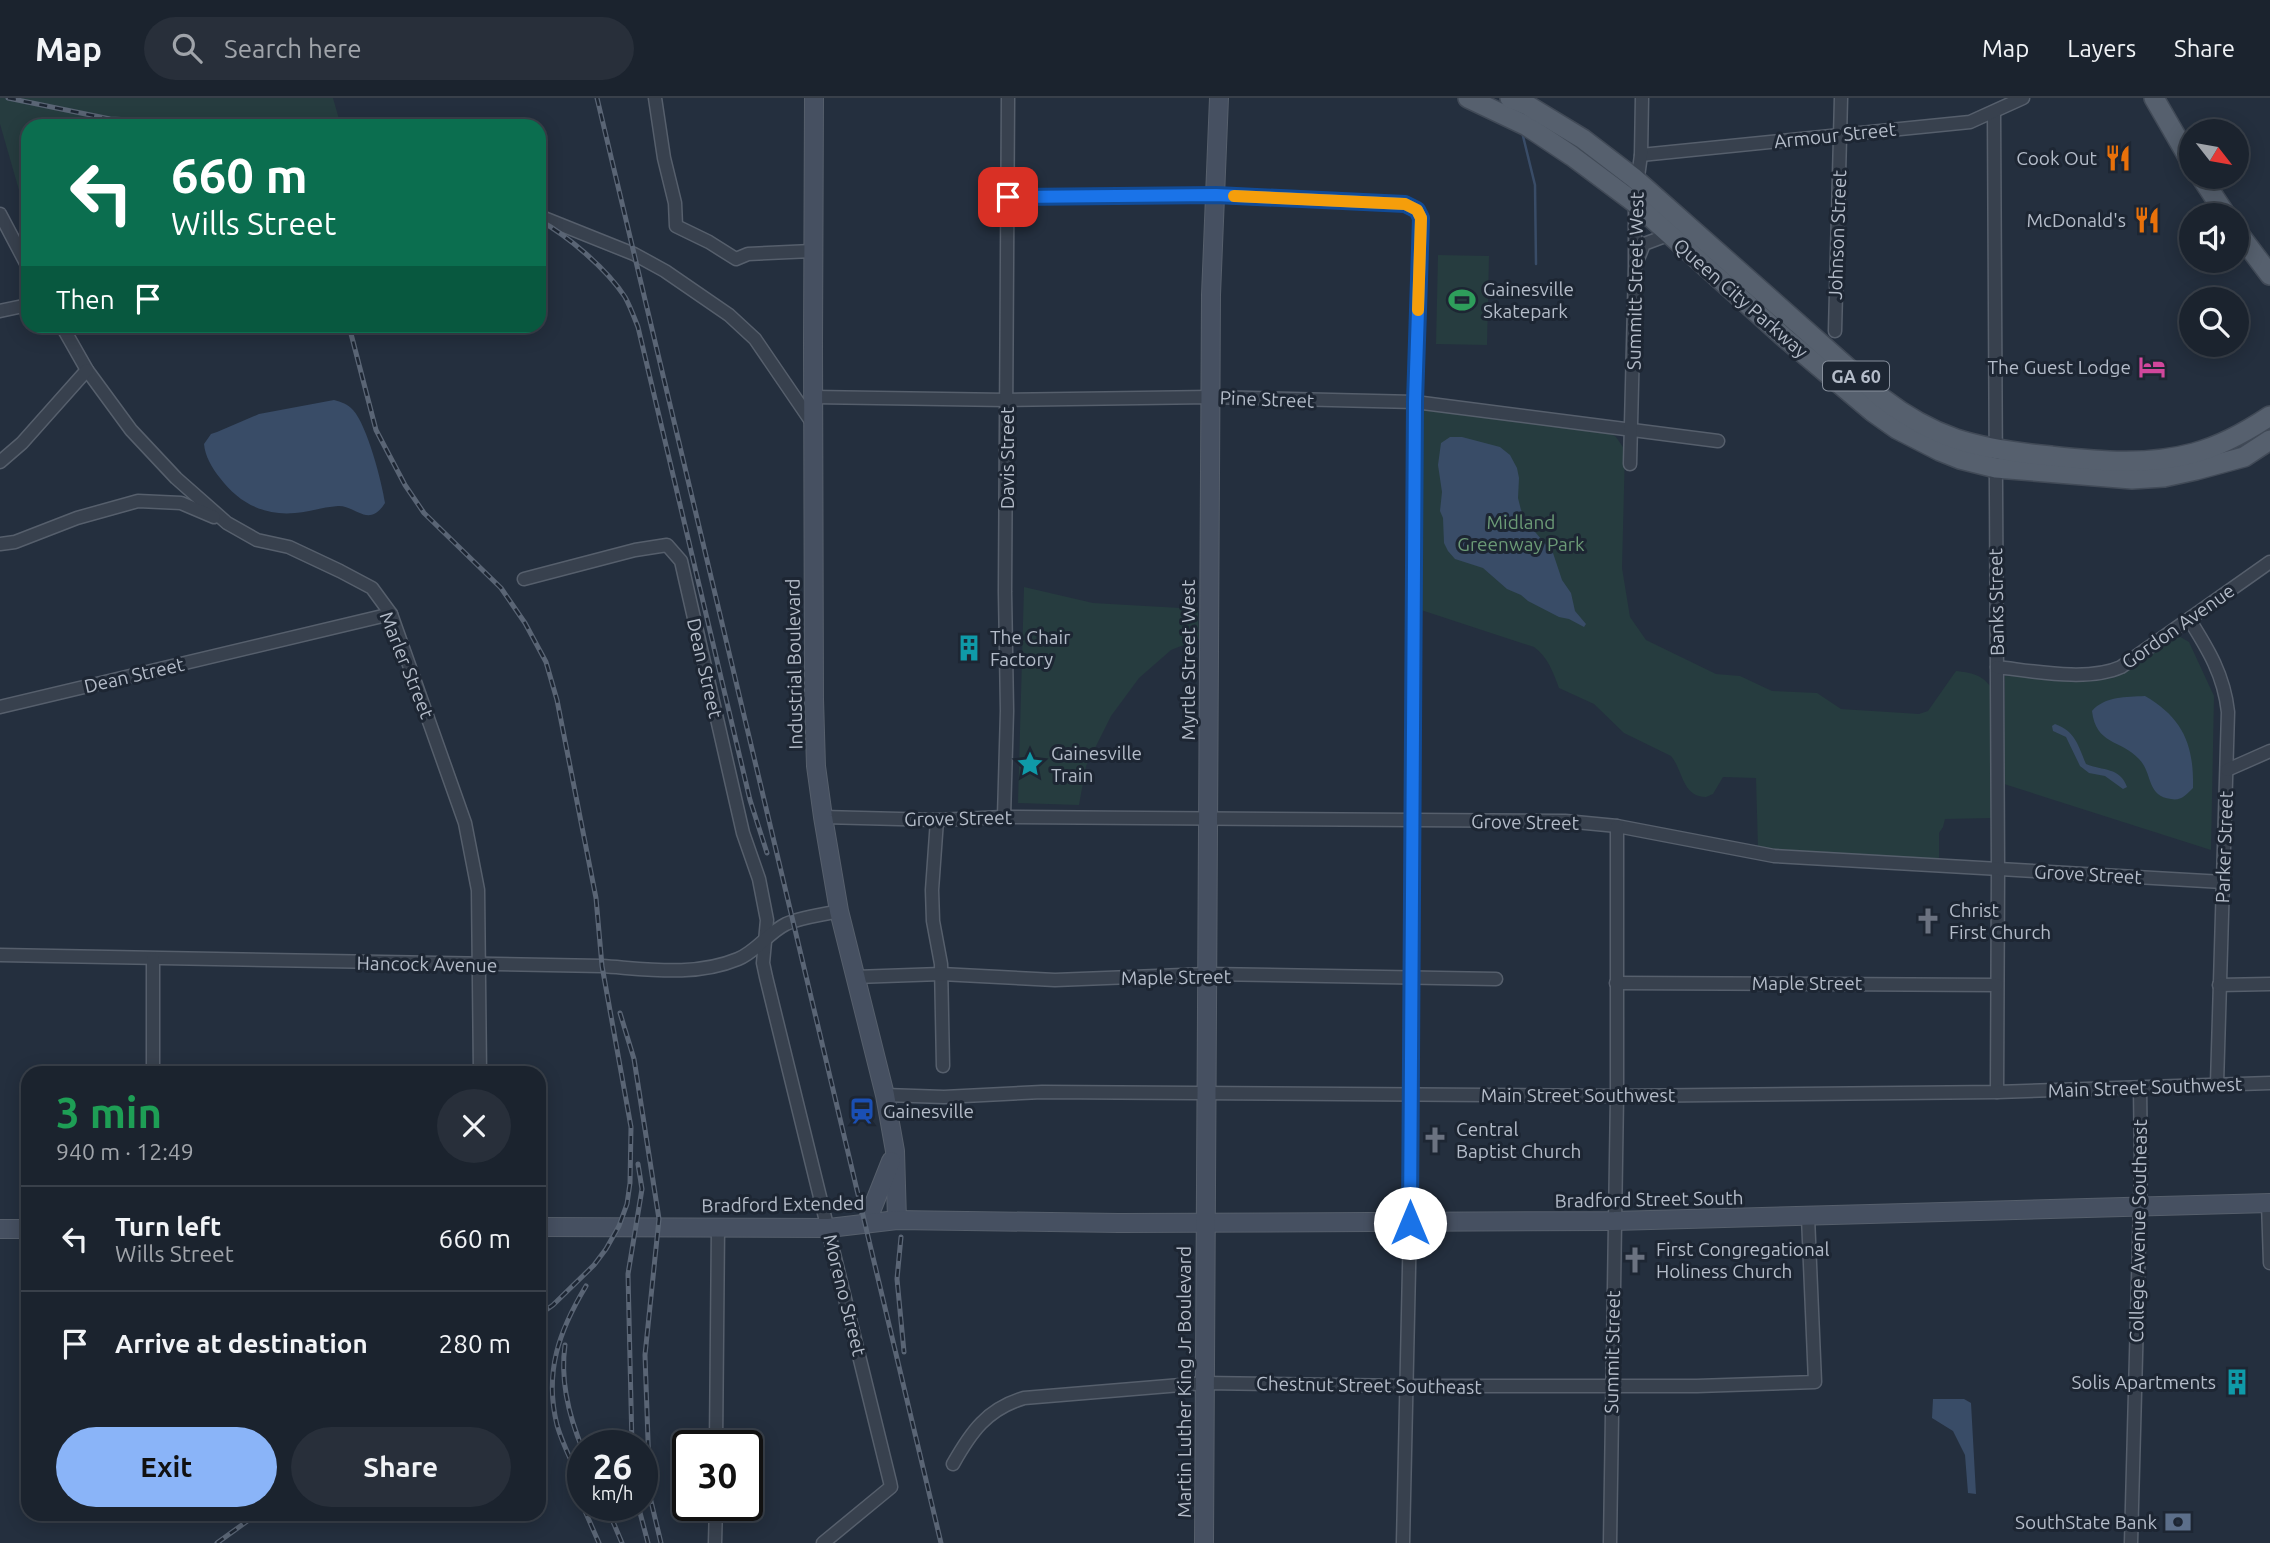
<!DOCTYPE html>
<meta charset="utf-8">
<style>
body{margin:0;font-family:Ubuntu,sans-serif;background:#282f3a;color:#f1f3f6;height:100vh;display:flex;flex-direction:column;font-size:26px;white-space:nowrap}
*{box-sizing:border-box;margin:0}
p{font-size:23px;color:#a0a4aa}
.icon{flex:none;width:38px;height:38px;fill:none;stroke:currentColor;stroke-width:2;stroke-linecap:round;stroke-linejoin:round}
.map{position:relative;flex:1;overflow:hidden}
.panel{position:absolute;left:21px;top:968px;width:525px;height:455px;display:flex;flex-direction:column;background:#1b232e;border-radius:21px;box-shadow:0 4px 18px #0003,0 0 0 2px #39404a}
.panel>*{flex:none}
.guide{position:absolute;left:21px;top:21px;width:525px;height:214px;border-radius:21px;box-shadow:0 4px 18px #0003,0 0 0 2px #39404a;background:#0b6e4f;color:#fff;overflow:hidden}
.needle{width:46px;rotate:121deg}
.fabs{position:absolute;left:2179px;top:21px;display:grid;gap:14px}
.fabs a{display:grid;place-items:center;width:70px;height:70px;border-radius:50%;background:#1b232e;box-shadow:0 4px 18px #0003,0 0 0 2px #39404a;font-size:35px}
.speed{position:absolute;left:567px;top:1332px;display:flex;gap:14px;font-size:35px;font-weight:700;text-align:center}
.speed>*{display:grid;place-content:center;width:91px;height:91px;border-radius:50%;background:#1b232e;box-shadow:0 4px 18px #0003,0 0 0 2px #39404a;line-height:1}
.speed small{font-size:18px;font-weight:400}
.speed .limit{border:4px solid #111;border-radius:10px;background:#fff;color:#111}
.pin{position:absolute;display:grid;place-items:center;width:60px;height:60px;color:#fff;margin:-30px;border-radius:14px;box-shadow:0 4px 10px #0006}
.me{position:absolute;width:77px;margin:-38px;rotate:0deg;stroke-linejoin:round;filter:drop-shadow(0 0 5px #0008)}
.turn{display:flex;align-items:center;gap:24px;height:147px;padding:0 35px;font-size:32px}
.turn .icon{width:91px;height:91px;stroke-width:2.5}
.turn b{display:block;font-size:49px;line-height:60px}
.then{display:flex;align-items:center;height:66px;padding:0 35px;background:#0003;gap:14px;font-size:26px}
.round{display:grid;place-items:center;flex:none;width:74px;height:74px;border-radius:37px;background:#282f3a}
.headline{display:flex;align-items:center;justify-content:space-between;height:119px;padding:0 35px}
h1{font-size:42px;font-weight:700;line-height:52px;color:#1e9e55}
.cta{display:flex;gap:14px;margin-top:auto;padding:14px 35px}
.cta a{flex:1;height:80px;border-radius:42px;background:#8ab4f8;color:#111;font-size:28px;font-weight:700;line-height:80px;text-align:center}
.cta a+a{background:#282f3a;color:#f1f3f6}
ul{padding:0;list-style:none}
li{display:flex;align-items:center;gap:21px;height:105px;padding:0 35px;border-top:2px solid #39404a}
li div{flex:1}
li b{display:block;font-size:26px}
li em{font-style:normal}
header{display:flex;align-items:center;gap:42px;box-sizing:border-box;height:98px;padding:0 35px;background:#1b232e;border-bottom:2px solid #39404a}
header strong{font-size:33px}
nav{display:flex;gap:38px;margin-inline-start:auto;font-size:24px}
.search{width:490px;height:63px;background:#282f3a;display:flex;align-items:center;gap:18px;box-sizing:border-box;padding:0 24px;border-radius:38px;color:#a0a4aa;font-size:26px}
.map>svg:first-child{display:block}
.green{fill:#263c3f}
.water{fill:#394c67}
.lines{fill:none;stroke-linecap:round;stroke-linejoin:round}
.stream{stroke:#394c67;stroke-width:2.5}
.street-casing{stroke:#565f6c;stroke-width:15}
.secondary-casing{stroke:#565f6c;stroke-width:20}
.primary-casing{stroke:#414a57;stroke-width:22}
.street{stroke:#38414e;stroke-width:12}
.secondary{stroke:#465061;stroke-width:18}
.primary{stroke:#56606e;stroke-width:19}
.rail-casing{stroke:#5a6575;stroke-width:5}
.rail{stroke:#1d2633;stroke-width:2.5;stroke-dasharray:8;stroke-linecap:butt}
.route-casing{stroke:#114b97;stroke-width:18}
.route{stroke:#1a73e8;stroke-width:12}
.slow{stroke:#f59e0b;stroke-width:12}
.labels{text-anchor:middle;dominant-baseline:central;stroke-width:6;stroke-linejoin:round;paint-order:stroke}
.shield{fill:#1d2633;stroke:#878f9c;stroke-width:2}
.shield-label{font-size:18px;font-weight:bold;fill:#b4bcc9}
.street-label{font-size:19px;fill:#b4bcc9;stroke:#1d2633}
.poi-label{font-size:19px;fill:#b4bcc9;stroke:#1d2633;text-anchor:start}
.park-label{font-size:19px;fill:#6b9a76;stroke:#1d2633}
</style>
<header>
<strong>Map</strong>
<div class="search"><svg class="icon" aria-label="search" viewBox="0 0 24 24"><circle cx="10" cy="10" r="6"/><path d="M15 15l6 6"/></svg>Search here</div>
<nav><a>Map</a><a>Layers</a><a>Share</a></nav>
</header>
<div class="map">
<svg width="2270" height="1445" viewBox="0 0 2270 1445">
<rect width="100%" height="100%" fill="#242f3e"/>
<g class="green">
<path d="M0 0H333L341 28H28V112L25 113 0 26Z"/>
<path d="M1438 157 1489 158 1487 247 1436 246Z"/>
<path d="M1423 310 1608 333 1616 339 1625 352 1622 470 1630 519 1646 542 1716 576 1740 578 1772 593 1817 595 1841 611 1919 616 1928 613 1956 573C1972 575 1981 576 1991 589L1992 720 1945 721 1943 729 1939 735V762L1758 750 1756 680 1723 679 1713 696 1706 699C1682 699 1683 672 1671 658L1624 635 1594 606 1559 590C1553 574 1548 559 1534 549L1421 512Z"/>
<path d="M1024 489 1093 505 1198 511 1199 541 1171 552 1139 580 1111 618 1086 668 1079 707 1018 705Z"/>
<path d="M2177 537 2189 544 2214 598 2211 752 2004 686 2005 578 2091 582 2114 580Z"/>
</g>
<g class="water">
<path d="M334 302C341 304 348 306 353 312 367 327 382 384 385 405 369 431 355 407 338 408 323 409 309 414 295 415 263 418 238 404 220 380 212 370 205 358 204 346L211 336 217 334 259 316Z"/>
<path d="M1450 339H1462L1500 349 1510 357 1517 370 1519 380 1518 400 1521 412 1530 428 1553 455 1562 482 1571 495 1575 513 1586 526 1584 529 1569 521 1559 519 1528 503 1521 497 1507 491 1483 470 1455 461 1448 453 1444 445 1443 420 1440 413 1442 394 1438 367 1441 345Z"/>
<path d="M2145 598C2183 620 2194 647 2193 690 2186 697 2181 703 2171 701 2146 698 2153 675 2139 661 2120 641 2096 647 2092 613 2105 598 2126 599 2145 598Z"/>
<path d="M2055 626C2075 633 2078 647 2086 666 2103 673 2120 669 2127 689L2123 691 2105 678 2089 675 2080 668 2066 639 2053 633 2052 628Z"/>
<path d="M1933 1301H1964L1971 1305 1976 1396 1968 1395 1965 1357 1953 1333 1932 1320Z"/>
</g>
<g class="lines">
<path class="stream" d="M1522 34 1535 87 1536 166"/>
<g class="street-casing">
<g id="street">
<path d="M655 0 664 60 675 105 676 128 709 144 736 161 748 156 812 153"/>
<path d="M1994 15 1998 771 1997 994"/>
<path d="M1641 57 1970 24 2023 0"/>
<path d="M1637 86 1641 57 1642 0"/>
<path d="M1008 99 1216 98 1405 106 1417 112 1421 120 1415 304 1410 1125 1403 1445"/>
<path d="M0 116 28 169"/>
<path d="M539 118 634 156 665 173 729 217 755 241 813 326"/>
<path d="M1638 161 1644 146 1668 137"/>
<path d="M0 213 28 207"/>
<path d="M62 228 87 272 131 332 176 380 227 425 257 442 289 449 340 473 372 490 391 516 465 725 478 792 480 975"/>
<path d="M1835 233 1841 0"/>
<path d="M813 299 1007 302 1211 299 1415 304 1718 343"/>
<path d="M0 364 22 345 87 272"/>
<path d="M1630 366 1635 168V104"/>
<path d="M0 446 15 444 77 420 138 403 181 405 214 419"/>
<path d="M524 481 635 452 667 447 681 463 743 735 759 781 767 822 763 865 766 879 890 1384 891 1389 823 1445"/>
<path d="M2189 521C2208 551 2224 577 2228 614L2217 986"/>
<path d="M1997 569C2033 573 2088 584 2121 569L2270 464"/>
<path d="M0 609 391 516"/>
<path d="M2227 672 2270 653"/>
<path d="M823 719 937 722 1004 719 1565 723 1617 728 1774 758 2223 784"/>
<path d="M1004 719 1007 613 1005 494 1008 0"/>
<path d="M937 722 932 792 933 823 941 866 943 968"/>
<path d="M0 857 602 868C647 871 695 879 738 861 757 853 768 835 786 826 801 819 822 817 839 813"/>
<path d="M855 879 941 876 1055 882 1208 876 1496 881"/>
<path d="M1616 885 1997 887"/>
<path d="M2219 887 2270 886"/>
<path d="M153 975V861"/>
<path d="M885 997 944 999 1042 994 1617 998 1997 994 2270 985"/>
<path d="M2268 1105 2270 1165"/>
<path d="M716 1348 718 1128"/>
<path d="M953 1366C971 1334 987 1311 1024 1300L1205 1285 1407 1288H1697L1815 1284 1808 1119"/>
<path d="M715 1445 716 1407"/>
<path d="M1610 1445 1617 998V728"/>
<path d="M2131 1445 2141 1069 2140 989"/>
</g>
</g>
<g class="secondary-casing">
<g id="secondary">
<path d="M814 0 813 247 814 601 816 668 823 719 839 813 885 997 895 1053 897 1122"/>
<path d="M866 1126 891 1063"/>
<path d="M539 1129 829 1130 897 1122 1119 1125 1614 1123 2270 1105"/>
<path d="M0 1131H28"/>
<path d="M1204 1445 1211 197 1219 0"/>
</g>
</g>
<g class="primary-casing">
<g id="primary">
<path d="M1468 0 1527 28 1572 58 1635 105 1785 240 1873 314 1897 331 1940 353 1960 361 1996 370 2132 381 2164 379 2196 372 2244 359 2270 342"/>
<path d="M1510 0 1527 7 1583 41 1634 80 1882 300C1904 317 1930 332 1956 341 1987 351 2018 355 2051 358 2099 363 2146 368 2194 355 2221 348 2246 334 2270 318"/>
<path d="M2154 0 2191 64"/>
<path d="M2201 79 2226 117"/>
<path d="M2236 132 2270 177"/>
</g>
</g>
<use href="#street" class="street"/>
<use href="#secondary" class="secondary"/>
<use href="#primary" class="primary"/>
<g class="rail-casing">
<g id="rail">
<path d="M8 0 110 21 154 23"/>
<path d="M597 0 941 1445"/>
<path d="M146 22 173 28"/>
<path d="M539 122C568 138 607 171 625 199 630 208 634 219 638 229L750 702 767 755"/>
<path d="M349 228 376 332 405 387 424 415 501 490 525 525 546 564 557 602 596 800 602 868 631 1029 630 1085 627 1106 619 1128 606 1151 594 1167 553 1207 539 1217"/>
<path d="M620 915 634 961 659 1121 645 1257 650 1399 661 1445"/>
<path d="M901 1139 897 1181 904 1254"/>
<path d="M565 1247C560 1283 569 1319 583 1352"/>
<path d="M632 1348 628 1176 642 1091 638 1066"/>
<path d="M571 1381 599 1445"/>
<path d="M583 1388C574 1368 563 1348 557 1327 544 1274 559 1233 586 1188"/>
<path d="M606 1407 622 1445"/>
<path d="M638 1407 648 1445"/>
<path d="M217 1445 257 1416"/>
</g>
</g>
<use href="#rail" class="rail"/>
</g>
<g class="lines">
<g class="route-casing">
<path id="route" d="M1008 99 1216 97 1405 106 1417 112 1421 120 1415 304 1410 1125"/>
</g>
<use href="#route" class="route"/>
<path class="slow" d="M1234 98 1405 106 1417 112 1421 120 1418 212"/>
</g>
<defs>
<g id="restaurant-bare" transform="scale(2.1)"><path d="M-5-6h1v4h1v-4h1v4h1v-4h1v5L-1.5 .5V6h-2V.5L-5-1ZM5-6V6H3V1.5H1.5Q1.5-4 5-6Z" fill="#e8710a" stroke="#1d2633" stroke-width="2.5" paint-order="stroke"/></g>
<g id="stadium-bare" transform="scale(2.1)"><path d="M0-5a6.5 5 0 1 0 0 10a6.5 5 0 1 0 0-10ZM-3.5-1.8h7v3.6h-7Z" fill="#2e9e5b" stroke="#1d2633" stroke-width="2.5" paint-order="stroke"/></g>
<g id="hotel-bare" transform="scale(2.1)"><path d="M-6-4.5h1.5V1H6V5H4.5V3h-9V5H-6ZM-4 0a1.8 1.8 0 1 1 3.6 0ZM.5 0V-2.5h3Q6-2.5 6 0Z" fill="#d1479c" stroke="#1d2633" stroke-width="2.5" paint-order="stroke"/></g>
<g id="building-bare" transform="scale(2.1)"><path d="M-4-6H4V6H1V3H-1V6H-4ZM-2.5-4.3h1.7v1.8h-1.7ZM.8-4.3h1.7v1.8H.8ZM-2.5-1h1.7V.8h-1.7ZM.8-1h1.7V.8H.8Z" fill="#0f9aa8" stroke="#1d2633" stroke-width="2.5" paint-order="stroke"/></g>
<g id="sight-bare" transform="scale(2.1)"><path d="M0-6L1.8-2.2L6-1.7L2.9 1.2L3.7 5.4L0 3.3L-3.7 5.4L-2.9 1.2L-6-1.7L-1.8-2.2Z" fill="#0f9aa8" stroke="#1d2633" stroke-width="2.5" paint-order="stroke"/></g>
<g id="church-bare" transform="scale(2.1)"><path d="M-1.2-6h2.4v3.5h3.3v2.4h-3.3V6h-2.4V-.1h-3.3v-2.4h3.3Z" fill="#6b7280" stroke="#1d2633" stroke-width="2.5" paint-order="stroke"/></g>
<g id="station-bare" transform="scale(2.1)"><path d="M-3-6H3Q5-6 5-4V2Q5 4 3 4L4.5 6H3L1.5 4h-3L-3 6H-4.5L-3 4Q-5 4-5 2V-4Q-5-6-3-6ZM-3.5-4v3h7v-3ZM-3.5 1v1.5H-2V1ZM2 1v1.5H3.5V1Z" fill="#1a4fb4" stroke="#1d2633" stroke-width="2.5" paint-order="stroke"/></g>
<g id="bank-bare" transform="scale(2.1)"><path d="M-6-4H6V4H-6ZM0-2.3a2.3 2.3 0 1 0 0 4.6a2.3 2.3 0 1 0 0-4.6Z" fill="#5c6f8a" stroke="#1d2633" stroke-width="2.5" paint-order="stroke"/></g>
</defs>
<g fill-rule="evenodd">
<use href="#restaurant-bare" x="2118" y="60"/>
<use href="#restaurant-bare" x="2147" y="122"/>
<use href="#stadium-bare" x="1462" y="202"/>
<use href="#hotel-bare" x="2152" y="269"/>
<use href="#building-bare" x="969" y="550"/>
<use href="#sight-bare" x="1030" y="666"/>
<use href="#church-bare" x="1928" y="823"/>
<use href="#station-bare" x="862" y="1013"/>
<use href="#church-bare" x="1435" y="1042"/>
<use href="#church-bare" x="1635" y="1162"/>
<use href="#building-bare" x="2237" y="1284"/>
<use href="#bank-bare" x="2178" y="1424"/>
</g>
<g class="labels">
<rect class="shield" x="1823" y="263.5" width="66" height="29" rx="5"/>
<g class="shield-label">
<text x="1856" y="278">GA 60</text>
</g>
<g class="street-label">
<text transform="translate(1835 37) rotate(-6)">Armour Street</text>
<text transform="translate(1837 137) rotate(-88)">Johnson Street</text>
<text transform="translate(1635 183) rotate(-89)">Summitt Street West</text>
<text transform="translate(1741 200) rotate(41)">Queen City Parkway</text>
<text transform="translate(1267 301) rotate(2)">Pine Street</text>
<text transform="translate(1007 360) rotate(-90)">Davis Street</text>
<text transform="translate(1996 504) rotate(-91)">Banks Street</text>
<text transform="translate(2178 528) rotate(-35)">Gordon Avenue</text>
<text transform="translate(1188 562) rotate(-90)">Myrtle Street West</text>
<text transform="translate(794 566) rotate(-91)">Industrial Boulevard</text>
<text transform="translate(407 567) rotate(68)">Marler Street</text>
<text transform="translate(705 570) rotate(77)">Dean Street</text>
<text transform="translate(134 577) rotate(-13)">Dean Street</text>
<text transform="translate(958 720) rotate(-1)">Grove Street</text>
<text transform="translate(1525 724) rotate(1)">Grove Street</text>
<text transform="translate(2224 749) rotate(-88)">Parker Street</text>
<text transform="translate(2088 776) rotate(3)">Grove Street</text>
<text transform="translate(427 866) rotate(1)">Hancock Avenue</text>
<text transform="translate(1176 879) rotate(-1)">Maple Street</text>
<text x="1807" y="885">Maple Street</text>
<text transform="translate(2145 989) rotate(-2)">Main Street Southwest</text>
<text x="1578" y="997">Main Street Southwest</text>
<text transform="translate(1649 1101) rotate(-1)">Bradford Street South</text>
<text transform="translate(783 1106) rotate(-1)">Bradford Extended</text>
<text transform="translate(2138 1133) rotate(-89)">College Avenue Southeast</text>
<text transform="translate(845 1197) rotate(76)">Moreno Street</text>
<text transform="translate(1612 1254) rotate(-89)">Summit Street</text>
<text transform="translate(1184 1284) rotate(-90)">Martin Luther King Jr Boulevard</text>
<text transform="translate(1369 1287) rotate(1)">Chestnut Street Southeast</text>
</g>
<g class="poi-label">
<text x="2097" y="60" text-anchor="end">Cook Out</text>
<text x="2126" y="122" text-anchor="end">McDonald's</text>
<text x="1483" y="191">Gainesville<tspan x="1483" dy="22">Skatepark</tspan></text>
<text x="2131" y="269" text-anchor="end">The Guest Lodge</text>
<text x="990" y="539">The Chair<tspan x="990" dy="22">Factory</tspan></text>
<text x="1051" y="655">Gainesville<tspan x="1051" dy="22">Train</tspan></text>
<text x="1949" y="812">Christ<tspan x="1949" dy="22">First Church</tspan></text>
<text x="883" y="1013">Gainesville</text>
<text x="1456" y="1031">Central<tspan x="1456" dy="22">Baptist Church</tspan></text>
<text x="1656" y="1151">First Congregational<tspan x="1656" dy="22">Holiness Church</tspan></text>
<text x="2216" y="1284" text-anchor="end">Solis Apartments</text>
<text x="2157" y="1424" text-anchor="end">SouthState Bank</text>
</g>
<g class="park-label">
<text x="1521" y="424">Midland<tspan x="1521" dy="22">Greenway Park</tspan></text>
</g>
</g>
</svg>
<div class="fabs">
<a><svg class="needle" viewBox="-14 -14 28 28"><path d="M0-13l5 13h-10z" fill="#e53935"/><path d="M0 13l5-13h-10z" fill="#a0a4aa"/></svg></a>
<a><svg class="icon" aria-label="sound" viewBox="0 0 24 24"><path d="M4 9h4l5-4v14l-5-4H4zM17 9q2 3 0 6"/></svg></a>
<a><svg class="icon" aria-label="search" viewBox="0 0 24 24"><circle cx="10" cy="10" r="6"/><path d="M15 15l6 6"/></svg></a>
</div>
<div class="speed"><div>26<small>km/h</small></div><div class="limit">30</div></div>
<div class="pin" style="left:1008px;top:99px;background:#d93025"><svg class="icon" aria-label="arrive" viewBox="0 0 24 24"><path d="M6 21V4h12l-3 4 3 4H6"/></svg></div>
<svg class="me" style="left:1410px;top:1125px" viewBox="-20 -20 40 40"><circle r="19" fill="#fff"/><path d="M0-13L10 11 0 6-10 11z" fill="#1a73e8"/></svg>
<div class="guide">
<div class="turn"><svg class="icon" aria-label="left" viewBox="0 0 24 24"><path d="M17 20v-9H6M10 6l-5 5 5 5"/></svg><div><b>660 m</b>Wills Street</div></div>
<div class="then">Then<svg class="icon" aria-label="arrive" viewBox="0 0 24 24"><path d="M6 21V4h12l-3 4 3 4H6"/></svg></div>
</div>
<section class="panel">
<div class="headline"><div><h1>3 min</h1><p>940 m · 12:49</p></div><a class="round"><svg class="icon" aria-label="close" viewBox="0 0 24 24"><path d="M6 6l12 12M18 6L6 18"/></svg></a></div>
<ul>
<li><svg class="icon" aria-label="left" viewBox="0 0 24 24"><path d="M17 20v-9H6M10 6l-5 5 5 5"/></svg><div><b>Turn left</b><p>Wills Street</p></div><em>660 m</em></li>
<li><svg class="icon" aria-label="arrive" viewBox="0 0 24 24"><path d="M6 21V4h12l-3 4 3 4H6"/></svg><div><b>Arrive at destination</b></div><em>280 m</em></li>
</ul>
<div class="cta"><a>Exit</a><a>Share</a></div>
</section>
</div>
